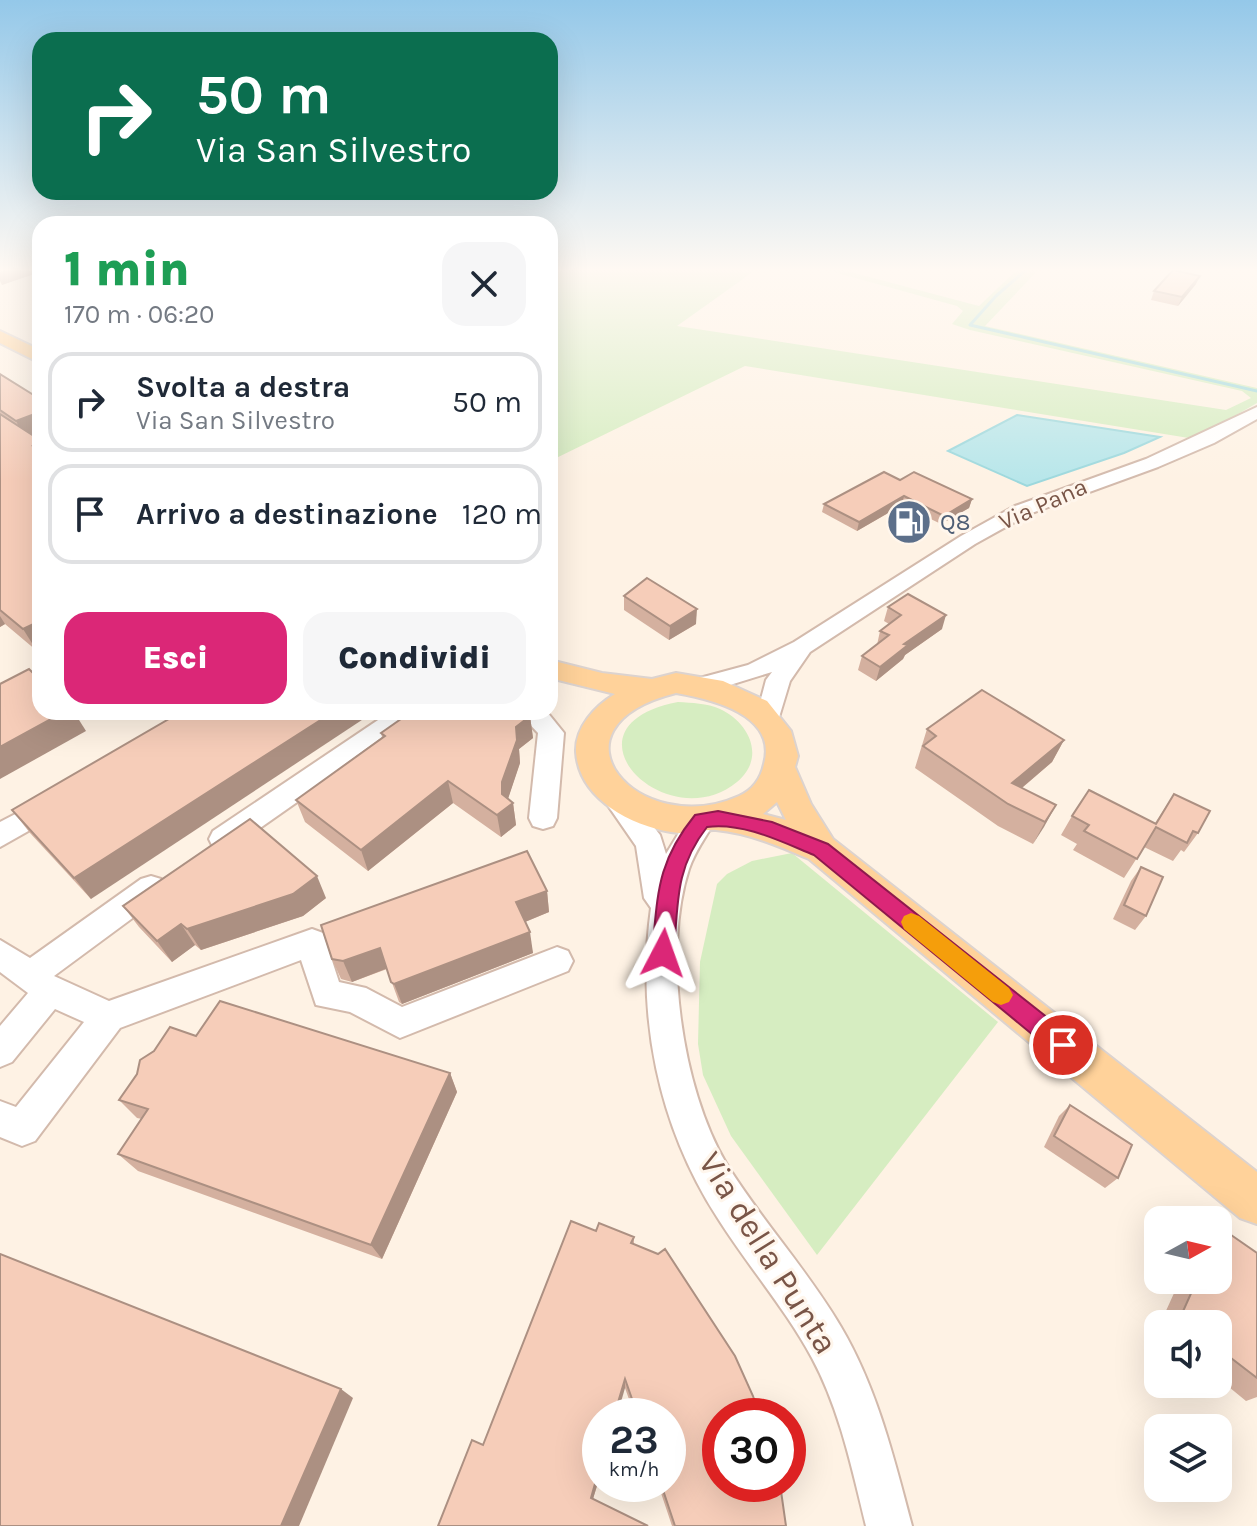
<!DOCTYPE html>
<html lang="it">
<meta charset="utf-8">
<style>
body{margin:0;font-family:Karla,sans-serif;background:#f6f6f7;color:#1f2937;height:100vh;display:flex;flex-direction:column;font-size:30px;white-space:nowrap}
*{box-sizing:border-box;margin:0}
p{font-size:26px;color:#747a83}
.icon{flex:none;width:44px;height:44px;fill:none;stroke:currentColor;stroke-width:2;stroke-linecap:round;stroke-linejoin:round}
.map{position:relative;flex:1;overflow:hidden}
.panel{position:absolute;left:32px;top:216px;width:526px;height:504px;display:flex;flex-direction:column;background:#fff;border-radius:24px;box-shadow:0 8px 32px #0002}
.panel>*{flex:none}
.banner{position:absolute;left:32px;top:32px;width:526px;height:168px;border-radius:24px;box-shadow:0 8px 32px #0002;background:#0b6e4f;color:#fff;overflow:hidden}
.needle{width:52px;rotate:82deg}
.tools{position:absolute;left:1144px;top:1206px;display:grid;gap:16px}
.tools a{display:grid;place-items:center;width:88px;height:88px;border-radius:16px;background:#fff;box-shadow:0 8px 32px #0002;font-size:40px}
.speed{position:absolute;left:582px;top:1398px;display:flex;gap:16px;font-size:40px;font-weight:700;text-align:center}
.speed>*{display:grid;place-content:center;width:104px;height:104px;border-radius:50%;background:#fff;box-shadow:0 8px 32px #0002;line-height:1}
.speed small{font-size:20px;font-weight:400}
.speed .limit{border:12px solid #d22;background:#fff;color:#111}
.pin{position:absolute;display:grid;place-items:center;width:68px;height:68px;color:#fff;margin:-34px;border:4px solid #fff;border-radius:50%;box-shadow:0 2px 8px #0007}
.me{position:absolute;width:88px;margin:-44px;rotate:4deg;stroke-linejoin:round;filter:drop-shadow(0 0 6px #0008)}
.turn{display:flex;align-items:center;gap:28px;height:168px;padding:0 32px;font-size:36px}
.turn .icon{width:104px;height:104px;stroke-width:2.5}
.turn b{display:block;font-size:56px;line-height:68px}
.round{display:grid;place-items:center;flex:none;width:84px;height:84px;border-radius:24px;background:#f6f6f7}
.summary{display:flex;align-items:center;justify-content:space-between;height:136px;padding:0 32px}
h1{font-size:48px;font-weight:800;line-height:60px;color:#1e9e55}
.primary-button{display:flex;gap:16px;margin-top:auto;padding:16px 32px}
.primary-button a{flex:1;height:92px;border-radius:24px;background:#db2777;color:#fff;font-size:32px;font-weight:800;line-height:92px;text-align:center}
.primary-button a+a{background:#f6f6f7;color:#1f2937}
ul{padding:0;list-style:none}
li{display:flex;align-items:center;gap:24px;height:100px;margin:0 16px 12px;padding:0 16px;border:4px solid #e0e1e3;border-radius:24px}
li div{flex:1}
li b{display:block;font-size:30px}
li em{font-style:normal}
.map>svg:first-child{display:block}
.green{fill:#d6edc1}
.water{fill:#b7e6ea;stroke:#9cd8dd;stroke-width:2}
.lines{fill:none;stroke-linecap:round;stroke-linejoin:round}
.stream{stroke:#9cd8dd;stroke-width:3}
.minor-casing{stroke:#d3baac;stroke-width:4}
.major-casing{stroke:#dcd3cf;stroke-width:4}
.minor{fill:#fff;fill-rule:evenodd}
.major{fill:#ffd29a;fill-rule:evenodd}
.wall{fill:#d4b09f}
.shaded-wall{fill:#ac9082}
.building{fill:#f6cdb9;stroke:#ac9082;stroke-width:2}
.route{fill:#db2777;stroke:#8e194d;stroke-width:2}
.slow{fill:#f59e0b}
.labels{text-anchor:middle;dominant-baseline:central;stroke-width:6;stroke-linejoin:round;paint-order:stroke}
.far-street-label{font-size:24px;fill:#795547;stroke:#fff6ec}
.far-service-label{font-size:24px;fill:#4e5e75;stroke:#fff6ec;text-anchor:start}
.near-street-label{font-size:34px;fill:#795547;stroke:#fff6ec}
</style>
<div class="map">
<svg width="1257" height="1526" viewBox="0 0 1257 1526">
<rect width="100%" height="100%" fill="#fef2e4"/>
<g class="green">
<path d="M550 269H757L677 326 1226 410 1251 398 1242 391 970 330 952 324 963 311 957 306 823 269H839L979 306 1018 269H1039L985 326 1257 388V403L1195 439 745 366 550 461Z"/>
<path d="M678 702C692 703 707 703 720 709 750 723 766 758 737 782 666 840 553 726 678 702Z"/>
<path d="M792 853 998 1022 817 1255 731 1136 703 1075 698 1044 700 962 717 884 727 874 752 861Z"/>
</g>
<path class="water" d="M1017 415 1160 437 1124 453 1027 486 948 451Z"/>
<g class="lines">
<path class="stream" d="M1027 269 996 296 970 325 1257 391"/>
<g class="minor-casing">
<g id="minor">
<path d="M1257 407V419L1214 443 1158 467 1029 514 975 544 810 652 790 681 777 724 768 727 759 724 756 718 766 680 772 672 704 693 696 691 692 685 696 679 748 665 794 642 961 536 1015 506 1146 459Z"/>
<path d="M390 712H420L417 718 233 847 223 850 213 847 209 839 213 831Z"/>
<path d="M518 712H547L564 733 557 818 553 826 543 829 533 826 529 818 538 733Z"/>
<path d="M611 781 620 784 660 835 666 854 691 813 701 810 711 813 715 821C706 837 695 851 689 869 662 951 682 1089 726 1163 761 1220 807 1269 841 1327 877 1388 894 1458 912 1526H866C852 1469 840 1410 812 1358 785 1308 747 1265 717 1217 658 1125 636 1016 651 908L644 898 636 846 598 791 602 784Z"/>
<path d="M52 795 62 798 66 805 62 812 0 847V822Z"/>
<path d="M151 876 161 879 166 888 161 897 54 976 109 1001 312 929 323 933 339 982 366 988 402 1007 557 947 568 951 573 961 568 971 400 1038 350 1012 316 1005 301 960 120 1028 35 1141 22 1146 0 1137V1101L16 1107 84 1022 55 1009 12 1062 0 1067V1026L28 993 0 972V940L30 958 141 879Z"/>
</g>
</g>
<g class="major-casing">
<g id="major">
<path d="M0 331 40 350V363L0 343Z"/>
<path d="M550 660 602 673 652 679 676 673 723 681 767 701 791 731 798 756 795 767 811 804 833 839 1257 1172V1224L1240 1218 809 859C779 846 748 833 716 830 704 829 691 834 679 833 637 829 579 801 576 752 575 727 595 706 615 694L550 678ZM676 693C710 699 778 714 764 764 761 778 753 790 739 796 639 841 538 728 676 693ZM777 802 786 820 763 814Z"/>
</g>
</g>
<use href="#minor" class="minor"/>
<use href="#major" class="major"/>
</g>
<g class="wall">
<path d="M1196 284 1178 306 1151 300 1154 291Z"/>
<path d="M0 374 36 438 40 440V650L37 651 5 624 0 627Z"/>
<path d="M900 480 972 499 969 508 941 524 902 505 857 531 822 512 824 504Z"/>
<path d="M624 596 696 624 669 640 624 610Z"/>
<path d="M888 607 942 629 905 655 903 659 876 681 858 670 862 656 877 645 880 631 889 624 884 621Z"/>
<path d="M181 712 91 899 30 833 12 810Z"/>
<path d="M530 716 533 738 519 749 520 763 508 798 513 803 516 825 501 837 453 803 368 871 305 822 296 800 382 737 381 733Z"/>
<path d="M927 729 1064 740 1052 762 1022 788 1056 805 1033 844 998 826 915 768Z"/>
<path d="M1174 794 1198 833 1184 852 1181 850 1173 861 1144 847 1124 878 1073 850 1077 844 1061 835 1072 816 1155 823Z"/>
<path d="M1141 867 1146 916 1135 930 1113 919 1131 881Z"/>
<path d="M547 891 549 912 525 922 533 953 402 1004 399 1002 387 969 352 982 341 979 332 959Z"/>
<path d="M326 898 303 916 201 950 195 945 172 962 139 927 123 906Z"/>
<path d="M196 1036 450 1073 457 1092 382 1259 138 1171 118 1154 142 1119 137 1118 119 1100Z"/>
<path d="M1070 1105 1118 1178 1105 1188 1044 1147 1059 1116Z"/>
<path d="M1221 1228 1257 1253V1397L1246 1401 1218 1378V1324H1160L1180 1280H1218V1230Z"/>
<path d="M596 1231 634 1237V1244L786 1526H672L658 1484H668V1416H635L625 1388 600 1416V1476L593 1499 483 1445Z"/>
</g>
<g class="shaded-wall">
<path d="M9 269H40V272L2 285 0 281V272Z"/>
<path d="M1200 276 1196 284 1178 306 1182 297Z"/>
<path d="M40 412V436L26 441 16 421Z"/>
<path d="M904 496 902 505 857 531 859 522Z"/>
<path d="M972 499 969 508 941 524 944 516Z"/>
<path d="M697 609 696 624 669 640 670 626Z"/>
<path d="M946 615 942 629 905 655 903 659 876 681 880 667 904 644Z"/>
<path d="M0 616 5 624 0 627Z"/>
<path d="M40 621V650L37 651 23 629Z"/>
<path d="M64 712H74L86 731 0 779V747Z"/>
<path d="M333 712H374L91 899 74 878Z"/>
<path d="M530 716 533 738 519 749 520 763 506 805 513 803 516 825 501 837 497 815 502 794V782L516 727Z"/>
<path d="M1064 740 1052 762 1005 802 1012 783Z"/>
<path d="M448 781 453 803 368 871 361 850Z"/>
<path d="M1056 805 1044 827 1033 844 1045 822Z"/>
<path d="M317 876 326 898 303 916 201 950 187 929Z"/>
<path d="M547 891 549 912 520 924 516 902Z"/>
<path d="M181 924 195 945 172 962 157 941Z"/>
<path d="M530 932 533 953 402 1004 394 984Z"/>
<path d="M380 948 388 968 352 982 343 961Z"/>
<path d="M450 1073 457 1092 382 1259 371 1245Z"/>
<path d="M625 1379V1388L617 1416H614Z"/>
<path d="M341 1389 353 1398 299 1526H281Z"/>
<path d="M600 1466V1476L592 1502 591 1498Z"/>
</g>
<g class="building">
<path d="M1173 270 1200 276 1182 297 1154 291Z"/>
<path d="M0 374 40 399V412L16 421 0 410Z"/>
<path d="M0 414 40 440V443L33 446 40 451V469L35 471 40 474V621L23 629 0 610Z"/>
<path d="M884 472 900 480 914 472 972 499 944 516 904 496 859 522 824 504Z"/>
<path d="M647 578 697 609 670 626 624 596Z"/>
<path d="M908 594 946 615 904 644 908 645 880 667 862 656 889 635 880 631 901 615 888 607Z"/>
<path d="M29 669 40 680V712H64L0 747V684Z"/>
<path d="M982 690 1064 740 1012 783 1056 805 1045 822 1008 804 923 746 936 736 927 729Z"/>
<path d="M181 712H333L74 878 12 810Z"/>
<path d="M411 712H524L530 716 516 727 517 740 502 782V794L513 803 497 815 448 781 361 850 296 800 385 736 381 733Z"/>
<path d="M1089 790 1156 824 1174 794 1210 811 1198 833 1193 831 1187 843 1156 827 1137 859 1084 831 1089 825 1072 816Z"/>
<path d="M250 819 317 876 293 894 187 929 181 924 157 941 123 906Z"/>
<path d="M527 851 547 891 516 902 530 932 394 984 391 982 380 948 343 961 332 959 321 925Z"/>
<path d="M1141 867 1163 877 1146 916 1124 905Z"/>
<path d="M220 1001 450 1073 371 1245 118 1154 148 1109 119 1100 137 1074 140 1060 154 1051 170 1027 196 1036Z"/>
<path d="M1070 1105 1132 1145 1118 1178 1054 1136Z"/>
<path d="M571 1221 596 1231 599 1223 634 1237 631 1243 658 1254 665 1249 735 1356 753 1396 760 1416H720V1484H780L786 1526H675L661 1484H668V1416H638L625 1379 614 1416H600V1466L591 1498 648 1526H438L472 1440 483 1445Z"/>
<path d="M1221 1228 1257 1253V1378L1218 1348V1324H1188L1180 1318 1197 1280H1218V1235Z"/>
<path d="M0 1254 341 1389 281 1526H0Z"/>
</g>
<linearGradient id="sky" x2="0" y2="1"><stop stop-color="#94c8e9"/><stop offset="0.56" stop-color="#fff9f3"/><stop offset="1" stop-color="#fff9f3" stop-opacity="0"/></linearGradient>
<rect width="1257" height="482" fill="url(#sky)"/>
<path class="route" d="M718 811 772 822 828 844 1072 1037 1075 1045 1072 1053 1063 1056 1055 1053 814 855C782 842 743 822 707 827 675 868 678 903 674 953L671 960 663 963 655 960 652 953C658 895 656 863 695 815Z"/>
<path class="slow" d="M911 913 919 916 1009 988 1013 995 1009 1002 1001 1005 993 1002 904 929 901 922 904 916Z"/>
<defs>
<g id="fuel-disc" transform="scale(2.3)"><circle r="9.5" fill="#5c6f8a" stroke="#fff6ec"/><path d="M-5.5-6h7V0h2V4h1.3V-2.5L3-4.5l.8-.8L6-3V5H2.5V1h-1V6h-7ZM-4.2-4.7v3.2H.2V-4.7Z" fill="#fff"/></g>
</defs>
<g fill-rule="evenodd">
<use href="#fuel-disc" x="909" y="522"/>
</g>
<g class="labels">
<g class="far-street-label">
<text transform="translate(1043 504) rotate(-24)">Via Pana</text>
</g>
<g class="far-service-label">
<text x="940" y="522">Q8</text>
</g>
<g class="near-street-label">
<text transform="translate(768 1253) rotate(58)">Via della Punta</text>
</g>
</g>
</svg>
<div class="tools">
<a><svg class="needle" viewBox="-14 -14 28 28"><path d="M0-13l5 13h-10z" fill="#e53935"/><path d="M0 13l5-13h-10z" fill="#747a83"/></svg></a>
<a><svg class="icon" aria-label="sound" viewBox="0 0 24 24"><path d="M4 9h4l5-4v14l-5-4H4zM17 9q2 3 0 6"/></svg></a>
<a><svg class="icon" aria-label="layers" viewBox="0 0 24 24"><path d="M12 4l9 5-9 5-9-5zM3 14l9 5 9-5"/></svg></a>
</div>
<div class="speed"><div>23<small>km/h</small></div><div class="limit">30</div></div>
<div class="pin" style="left:1063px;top:1045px;background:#d93025"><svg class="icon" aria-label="arrive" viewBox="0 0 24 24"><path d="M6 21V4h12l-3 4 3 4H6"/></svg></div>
<svg class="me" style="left:663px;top:953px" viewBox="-20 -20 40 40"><path d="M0-17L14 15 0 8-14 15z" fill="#db2777" stroke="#fff" stroke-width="4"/></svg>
<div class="banner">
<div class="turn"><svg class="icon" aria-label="right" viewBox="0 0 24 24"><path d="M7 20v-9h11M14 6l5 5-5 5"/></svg><div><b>50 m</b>Via San Silvestro</div></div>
</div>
<section class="panel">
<div class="summary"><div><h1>1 min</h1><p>170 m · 06:20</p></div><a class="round"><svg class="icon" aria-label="close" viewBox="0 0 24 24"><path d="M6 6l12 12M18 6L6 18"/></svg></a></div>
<ul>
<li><svg class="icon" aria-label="right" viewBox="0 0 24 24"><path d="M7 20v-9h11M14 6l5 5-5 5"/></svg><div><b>Svolta a destra</b><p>Via San Silvestro</p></div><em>50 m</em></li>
<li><svg class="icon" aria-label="arrive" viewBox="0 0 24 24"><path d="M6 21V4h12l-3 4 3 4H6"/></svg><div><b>Arrivo a destinazione</b></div><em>120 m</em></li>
</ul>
<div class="primary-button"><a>Esci</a><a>Condividi</a></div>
</section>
</div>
